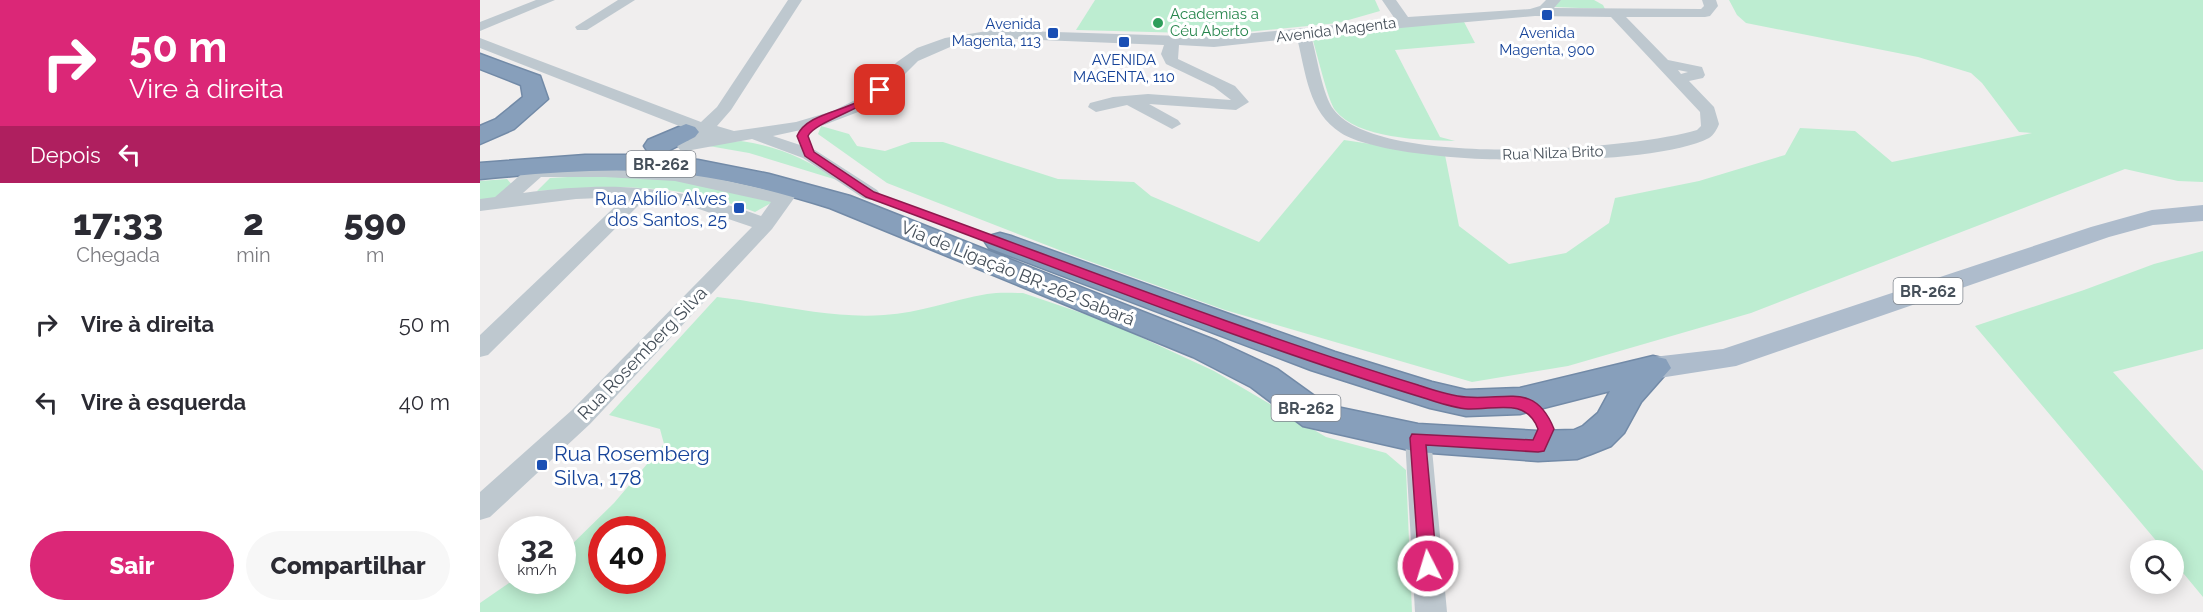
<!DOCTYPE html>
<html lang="pt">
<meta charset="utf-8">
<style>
body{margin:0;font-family:Raleway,sans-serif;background:#f7f7f7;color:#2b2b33;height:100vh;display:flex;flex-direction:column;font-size:22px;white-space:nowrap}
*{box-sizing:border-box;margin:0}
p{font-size:20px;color:#7c7c81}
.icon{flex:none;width:33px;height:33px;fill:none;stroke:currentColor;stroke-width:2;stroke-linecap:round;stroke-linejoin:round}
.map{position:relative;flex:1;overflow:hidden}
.details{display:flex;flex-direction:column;background:#fff;width:480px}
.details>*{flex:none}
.hud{background:#db2777;color:#fff;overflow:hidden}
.controls{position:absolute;left:1650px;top:540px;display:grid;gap:12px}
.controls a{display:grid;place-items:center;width:54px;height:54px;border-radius:50%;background:#fff;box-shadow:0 3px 15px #0003;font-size:30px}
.speed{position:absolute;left:18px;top:516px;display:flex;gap:12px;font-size:30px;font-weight:700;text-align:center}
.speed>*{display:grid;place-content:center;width:78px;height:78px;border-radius:50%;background:#fff;box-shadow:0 3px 15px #0003;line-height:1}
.speed small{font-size:15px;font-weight:400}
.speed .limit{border:9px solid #d22;background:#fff;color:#111}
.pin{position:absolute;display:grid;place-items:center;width:51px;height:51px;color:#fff;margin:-26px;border-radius:12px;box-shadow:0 3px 9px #0006}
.me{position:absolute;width:66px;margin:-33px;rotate:355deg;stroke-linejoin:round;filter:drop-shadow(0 0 4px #0008)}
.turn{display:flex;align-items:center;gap:21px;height:126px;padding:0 30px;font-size:27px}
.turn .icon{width:78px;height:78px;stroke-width:2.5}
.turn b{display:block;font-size:42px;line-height:51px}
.then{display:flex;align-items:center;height:57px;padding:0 30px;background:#0003;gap:12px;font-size:22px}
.eta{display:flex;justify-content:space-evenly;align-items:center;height:102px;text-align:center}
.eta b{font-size:36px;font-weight:800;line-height:42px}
.cta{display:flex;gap:12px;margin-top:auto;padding:12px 30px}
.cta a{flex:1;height:69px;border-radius:36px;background:#db2777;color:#fff;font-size:24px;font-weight:800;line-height:69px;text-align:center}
.cta a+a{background:#f7f7f7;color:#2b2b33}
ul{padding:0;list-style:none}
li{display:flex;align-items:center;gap:18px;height:78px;padding:0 30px}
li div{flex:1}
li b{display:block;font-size:22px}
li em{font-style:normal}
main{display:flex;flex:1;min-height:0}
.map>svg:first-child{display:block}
.green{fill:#bdedd1;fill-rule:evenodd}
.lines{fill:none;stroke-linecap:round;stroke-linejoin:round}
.highway-casing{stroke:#728aa7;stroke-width:3}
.minor{fill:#bec8cf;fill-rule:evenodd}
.major{fill:#aebccc;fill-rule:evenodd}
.highway{fill:#879fbb;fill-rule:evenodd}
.route{fill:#db2777;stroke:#8e194d;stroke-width:1.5}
.transit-dot{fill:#1a4fb4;stroke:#fff;stroke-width:2}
.leisure-dot{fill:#2e9e5b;stroke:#fff;stroke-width:2}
.labels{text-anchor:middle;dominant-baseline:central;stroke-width:6;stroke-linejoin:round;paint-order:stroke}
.far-leisure-label{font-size:15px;fill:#27864d;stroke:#fff;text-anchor:start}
.far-transit-label{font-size:15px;fill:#164399;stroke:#fff}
.far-street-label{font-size:15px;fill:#46505a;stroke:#fff}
.shield{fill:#fff;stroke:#7e848c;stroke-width:1.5}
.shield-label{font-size:16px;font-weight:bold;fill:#46505a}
.transit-label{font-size:18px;fill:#164399;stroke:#fff;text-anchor:end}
.street-label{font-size:18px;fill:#46505a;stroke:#fff}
.near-transit-label{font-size:21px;fill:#164399;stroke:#fff;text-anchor:start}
</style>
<main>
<section class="details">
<div class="hud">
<div class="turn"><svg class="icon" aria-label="right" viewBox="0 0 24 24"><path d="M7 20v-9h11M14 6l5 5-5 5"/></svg><div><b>50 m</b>Vire à direita</div></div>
<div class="then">Depois<svg class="icon" aria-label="left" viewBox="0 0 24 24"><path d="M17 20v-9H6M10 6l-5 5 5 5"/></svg></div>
</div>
<div class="eta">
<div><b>17:33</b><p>Chegada</p></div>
<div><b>2</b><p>min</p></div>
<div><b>590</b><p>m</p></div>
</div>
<ul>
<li><svg class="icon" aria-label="right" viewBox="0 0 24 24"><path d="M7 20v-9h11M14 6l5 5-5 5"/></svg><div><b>Vire à direita</b></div><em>50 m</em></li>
<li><svg class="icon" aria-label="left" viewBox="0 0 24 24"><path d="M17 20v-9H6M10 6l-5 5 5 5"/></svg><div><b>Vire à esquerda</b></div><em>40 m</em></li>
</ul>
<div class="cta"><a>Sair</a><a>Compartilhar</a></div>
</section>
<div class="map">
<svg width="1723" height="612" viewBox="0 0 1723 612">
<rect width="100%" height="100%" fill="#f0eeee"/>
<g class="green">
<path d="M615 0H895L900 11 858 23 747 34 596 30Z"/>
<path d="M1079 0H1114L1123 5 1125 9 1074 7Z"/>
<path d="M1249 0H1723V182L1698 181 1645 169 1271 313 1088 366 992 382 745 310 592 255 407 183 338 134 341 126 369 134 377 146 405 151 431 142H463L578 179 654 182 671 196 779 242 864 140 965 155 979 226 1029 264 1086 253 1129 223 1135 198 1219 181 1305 155 1320 128 1375 131 1412 162 1552 133 1539 132 1502 83 1491 73 1438 57 1266 23 1257 15Z"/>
<path d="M983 20 995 43 915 50 960 137 975 141C942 140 877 139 855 110 848 101 836 49 831 34Z"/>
<path d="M261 141C300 147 324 158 357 180L269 153 223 145Z"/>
<path d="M123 175 191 178 293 202 275 212C199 183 137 185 57 191L70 178Z"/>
<path d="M27 179 34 187 15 198 0 201V181Z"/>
<path d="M1723 251V349L1633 372 1723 471V597L1694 562V550H1684L1495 326 1604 290 1674 264Z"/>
<path d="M543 293 628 322 734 371 846 437 906 453 926 470 932 612H0V603L29 583 82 580 83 553 134 503 184 444 180 429 129 415 237 297C292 303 348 319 404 315 440 313 472 300 507 294 519 292 532 293 543 293ZM122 530H172V580H122Z"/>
</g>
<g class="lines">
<g class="highway-casing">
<g id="highway">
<path d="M0 54 60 76 68 99 34 129 0 144V126L16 119 43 97 41 85 0 69Z"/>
<path d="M206 124 215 127 219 132 215 137 186 152 177 154 168 152 164 146 168 140Z"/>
<path d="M105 155H169L218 160 289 174 370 196 737 341 797 369 847 405 938 424 1058 431 1094 430 1103 426 1118 413 1130 391 1040 414 986 416 950 408 831 370 509 248 505 242 509 236 520 233 531 236 855 352 952 382 986 390 1040 388 1173 356 1186 359 1191 368 1161 402 1144 433 1131 446 1111 454 1097 459 1058 461 938 452 823 426 771 387 713 357 350 208C298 192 247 178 193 173 129 167 64 173 0 179V163Z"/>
</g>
</g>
<g class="minor">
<path d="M56 0H75L0 31V22Z"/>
<path d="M138 0H155L107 30H97L95 27Z"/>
<path d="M308 0H322L251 110 237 126 254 131 316 122 353 111 381 97 417 62 437 48 465 38 513 30 734 37 915 19 902 0H916L928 17 1050 9 1060 6 1066 0H1081L1074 8 1221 9 1224 6 1222 0H1236L1238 6 1230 16 1225 17H1146L1188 60 1222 67 1225 75 1223 78 1209 81 1234 107 1239 124C1237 129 1234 135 1229 138 1170 169 918 168 861 133 828 112 826 73 817 38L734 47 699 45 698 59 755 86 769 102 756 110 669 104 698 120 701 124 692 129 647 105 616 112 608 107 610 103 633 97 668 94 751 100 734 87 686 64 681 54 684 45 513 38 477 44 438 61 404 95 386 109 344 125 293 136 335 150 397 190 400 194 390 200 383 198 323 158 272 139 206 151 200 150 197 146 200 142 209 140 207 137 212 131 0 48V38L221 122 237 107ZM1055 16 1131 17 1220 112 1221 126 1217 130C1150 150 899 169 854 110 842 95 837 55 831 36ZM1198 70 1208 72 1201 74Z"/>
<path d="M125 165 195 169 298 192 305 183 312 181 322 187 292 229 110 424 10 517 0 520V492L92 410 272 227 210 206 166 198 8 355 0 357V335L145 197 96 199 0 211V199L15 197 47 169ZM61 177H125L195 181 291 202 281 216C196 185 132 181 43 193Z"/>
<path d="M938 428 947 431 951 438 967 612H935L925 438 929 431Z"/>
</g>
<path class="major" d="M1723 205V221L1673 225 1629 237 1256 366 1173 379 1162 376 1158 368 1162 360 1173 357 1243 349 1611 227 1672 210Z"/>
<use href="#highway" class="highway"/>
</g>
<path class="route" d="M397 88 405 90C389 107 334 122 328 136L334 152 394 192C575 257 754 328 938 385 953 390 970 396 986 397 1025 401 1055 381 1074 429L1064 451 1058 452 946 445 957 566 954 571 948 573 941 571 939 566 930 438 932 434 1053 440 1058 429C1046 397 1015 410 988 409 974 408 957 402 944 398 755 340 571 265 386 197L325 156 317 136C326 115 359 112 377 102 384 98 390 93 397 88Z"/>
<g class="transit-dot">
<rect x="1061" y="9" width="12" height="12" rx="3"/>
<rect x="567" y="27" width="12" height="12" rx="3"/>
<rect x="638" y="36" width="12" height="12" rx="3"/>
<rect x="253" y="202" width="12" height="12" rx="3"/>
<rect x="56" y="459" width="12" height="12" rx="3"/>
</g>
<circle class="leisure-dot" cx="678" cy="23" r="6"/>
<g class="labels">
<g class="far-leisure-label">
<text x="690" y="14">Academias a<tspan x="690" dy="17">Céu Aberto</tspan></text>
</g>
<g class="far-transit-label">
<text x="561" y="24" text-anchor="end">Avenida<tspan x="561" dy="17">Magenta, 113</tspan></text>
<text x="1067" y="33">Avenida<tspan x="1067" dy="17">Magenta, 900</tspan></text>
<text x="644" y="60">AVENIDA<tspan x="644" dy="17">MAGENTA, 110</tspan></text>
</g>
<g class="far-street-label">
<text transform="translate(856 30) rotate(-7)">Avenida Magenta</text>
<text transform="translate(1073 153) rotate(-2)">Rua Nilza Brito</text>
</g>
<g class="shield">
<rect x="146.5" y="151" width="69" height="26" rx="4.5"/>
<rect x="1413.5" y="278" width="69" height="26" rx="4.5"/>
<rect x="791.5" y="395" width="69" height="26" rx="4.5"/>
</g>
<g class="shield-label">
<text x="181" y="164">BR-262</text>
<text x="1448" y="291">BR-262</text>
<text x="826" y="408">BR-262</text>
</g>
<g class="transit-label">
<text x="247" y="198">Rua Abílio Alves<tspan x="247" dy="21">dos Santos, 25</tspan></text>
</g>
<g class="street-label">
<text transform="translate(538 273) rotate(22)">Via de Ligação BR-262 Sabará</text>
<text transform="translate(162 353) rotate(-46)">Rua Rosemberg Silva</text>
</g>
<g class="near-transit-label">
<text x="74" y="453">Rua Rosemberg<tspan x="74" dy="24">Silva, 178</tspan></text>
</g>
</g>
</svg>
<div class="controls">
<a><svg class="icon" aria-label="search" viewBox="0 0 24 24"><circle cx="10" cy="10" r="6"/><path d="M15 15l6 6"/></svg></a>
</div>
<div class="speed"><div>32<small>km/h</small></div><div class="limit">40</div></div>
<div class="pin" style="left:400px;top:90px;background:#d93025"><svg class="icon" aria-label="arrive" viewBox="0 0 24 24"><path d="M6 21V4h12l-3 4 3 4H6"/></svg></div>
<svg class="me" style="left:948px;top:566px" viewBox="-20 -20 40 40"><circle r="17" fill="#db2777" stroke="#fff" stroke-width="3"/><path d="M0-11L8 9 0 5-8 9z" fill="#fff"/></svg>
</div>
</main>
